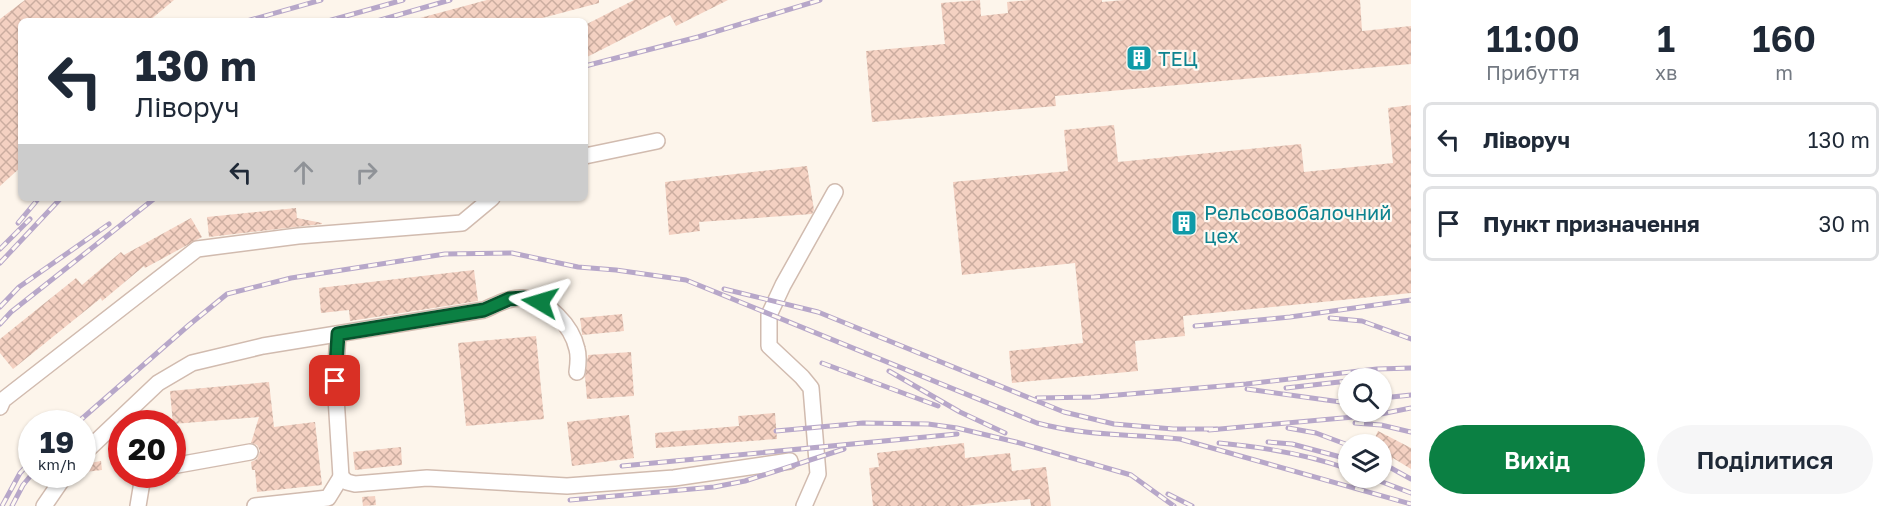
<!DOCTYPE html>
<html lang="uk">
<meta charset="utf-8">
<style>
body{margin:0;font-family:"Golos Text",sans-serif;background:#f6f6f7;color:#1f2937;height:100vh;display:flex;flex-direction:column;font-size:22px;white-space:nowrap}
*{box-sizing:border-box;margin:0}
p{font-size:20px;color:#747a83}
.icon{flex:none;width:33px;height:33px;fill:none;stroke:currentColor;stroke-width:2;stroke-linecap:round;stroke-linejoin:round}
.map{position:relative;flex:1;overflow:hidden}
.panel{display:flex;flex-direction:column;background:#fff;width:480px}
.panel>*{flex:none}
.hud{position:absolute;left:18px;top:18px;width:570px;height:183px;border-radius:9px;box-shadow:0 2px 4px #0004;background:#fff;color:#1f2937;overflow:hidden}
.tools{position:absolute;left:1338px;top:368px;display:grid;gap:12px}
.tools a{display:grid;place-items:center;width:54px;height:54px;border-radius:50%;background:#fff;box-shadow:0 2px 4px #0004;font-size:30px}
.speed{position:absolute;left:18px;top:410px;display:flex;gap:12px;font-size:30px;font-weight:700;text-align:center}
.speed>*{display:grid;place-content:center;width:78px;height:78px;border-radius:50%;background:#fff;box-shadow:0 2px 4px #0004;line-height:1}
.speed small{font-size:15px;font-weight:400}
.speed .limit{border:9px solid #d22;background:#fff;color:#111}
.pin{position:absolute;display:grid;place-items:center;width:51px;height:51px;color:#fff;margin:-26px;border-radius:12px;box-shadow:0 3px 9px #0006}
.me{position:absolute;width:66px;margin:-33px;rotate:277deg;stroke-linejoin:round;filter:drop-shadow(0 0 4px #0008)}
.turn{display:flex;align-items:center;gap:21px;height:126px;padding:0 18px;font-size:27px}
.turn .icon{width:78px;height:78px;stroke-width:2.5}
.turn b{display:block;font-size:42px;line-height:51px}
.lanes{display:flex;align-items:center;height:57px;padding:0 18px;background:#0003;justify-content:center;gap:30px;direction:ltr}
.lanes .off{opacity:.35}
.eta{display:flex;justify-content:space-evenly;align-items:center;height:102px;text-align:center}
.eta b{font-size:36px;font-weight:600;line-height:42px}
.cta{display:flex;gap:12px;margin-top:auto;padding:12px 18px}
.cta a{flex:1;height:69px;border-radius:36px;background:#0b8043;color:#fff;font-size:24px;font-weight:600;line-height:69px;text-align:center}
.cta a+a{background:#f6f6f7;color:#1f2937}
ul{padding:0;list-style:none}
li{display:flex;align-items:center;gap:18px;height:75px;margin:0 12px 9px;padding:0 6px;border:3px solid #e0e1e3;border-radius:9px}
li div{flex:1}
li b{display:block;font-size:22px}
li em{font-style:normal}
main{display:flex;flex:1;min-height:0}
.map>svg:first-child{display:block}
.building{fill:url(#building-cross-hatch)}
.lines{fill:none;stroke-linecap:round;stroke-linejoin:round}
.minor-casing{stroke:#d1bbaf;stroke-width:18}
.minor{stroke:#fff;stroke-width:15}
.rail-casing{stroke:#b7a7c9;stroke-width:5}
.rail{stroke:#fff9f2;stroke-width:3;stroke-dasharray:9;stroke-linecap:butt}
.route-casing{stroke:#07532c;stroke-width:15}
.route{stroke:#0b8043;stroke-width:10}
.labels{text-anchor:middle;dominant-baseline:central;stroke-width:4.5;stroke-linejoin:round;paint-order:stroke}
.culture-label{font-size:20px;fill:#0d838f;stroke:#fff9f2;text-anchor:start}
</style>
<main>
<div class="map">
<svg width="1411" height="506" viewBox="0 0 1411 506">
<defs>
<pattern id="building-cross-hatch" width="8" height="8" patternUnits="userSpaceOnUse" patternTransform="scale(1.5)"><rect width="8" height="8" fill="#f4d1c2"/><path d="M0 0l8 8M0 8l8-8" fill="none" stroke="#cbada0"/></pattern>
</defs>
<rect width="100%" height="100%" fill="#fdf5eb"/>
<g class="building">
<path d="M25 0H174L149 21H21V167L0 186V19Z"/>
<path d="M487 0H599V3L531 21H420V18Z"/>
<path d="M634 0H728L676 26 670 15 585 58V25Z"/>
<path d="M980 0 981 16 1008 13 1007 2 1030 0H1102V2L1124 0H1360L1362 31 1411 26V64L1055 96 1056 106 872 122 866 51 945 44 941 3Z"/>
<path d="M1411 105V293L1183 316 1185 336 1135 341 1138 371 1012 383 1009 351 1083 343 1075 263 962 275 953 182 1068 171 1064 130 1114 125 1118 162 1301 144 1304 172 1393 163 1388 108Z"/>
<path d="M807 166 814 210 812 214 699 222 700 231 669 235 665 182Z"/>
<path d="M296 208 297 218 322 223V224L209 237 207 217Z"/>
<path d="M191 218 202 237 145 268 144 266 102 301 101 298 13 369 0 353V339L76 278 82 285 121 252 124 255Z"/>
<path d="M474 270 478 301 350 321 349 310 321 313 319 288Z"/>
<path d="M622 314 624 331 582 335V333L580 318Z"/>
<path d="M536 336 544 419 466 426 458 343Z"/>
<path d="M631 352 634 396 587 399 585 377 588 355Z"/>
<path d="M269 382 274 427 315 422 322 485 257 492 255 470H252L251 462 257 459 260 451 257 445 251 443 259 417 173 424 170 391Z"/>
<path d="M775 413 777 439 656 448 655 433 739 426 738 416Z"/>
<path d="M629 415 634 458 572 466 567 422Z"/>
<path d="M1378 431 1411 448V469L1393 458 1391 464 1382 459V444H1372Z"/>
<path d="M964 443 965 458 1010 453 1012 471 1046 467 1051 506H1031L1030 499 965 506H873L869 468 879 467 877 453Z"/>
<path d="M401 447 402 465 355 470 353 452Z"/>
<path d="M101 461 102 470 85 472 84 464Z"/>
<path d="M375 496 376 505 363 506 362 497Z"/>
</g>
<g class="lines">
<g class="minor-casing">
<g id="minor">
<path d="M585 156 657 141"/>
<path d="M338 334 335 381 341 477"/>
<path d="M0 407 3 400 197 249 298 236 462 223 492 198"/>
<path d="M82 455 158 383 192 363 263 346 484 310C496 305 509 297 523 298 548 300 572 326 577 349 579 356 578 365 577 372"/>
<path d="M172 466 250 452"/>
<path d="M44 506 66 474"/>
<path d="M138 506 142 482 147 474"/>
<path d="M255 506 328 498 341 477 347 482 355 484 427 478 567 486 674 478 790 461"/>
<path d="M804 506 818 474 811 388 802 377 769 346V315L783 285 835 192"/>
</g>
</g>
<use href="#minor" class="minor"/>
<g class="rail-casing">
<g id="rail">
<path d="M247 21 321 0"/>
<path d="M328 21 403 0"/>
<path d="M377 21 450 0"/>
<path d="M585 66 698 37 820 0"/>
<path d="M18 223 39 198"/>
<path d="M0 249 30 219"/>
<path d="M0 263 61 198"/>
<path d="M724 289 818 312 1064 412 1114 424 1173 429H1217"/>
<path d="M0 307 19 287 109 224"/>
<path d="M1330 318 1362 321 1411 339"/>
<path d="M0 324 11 312 155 198"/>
<path d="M1195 326 1290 317 1411 300"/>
<path d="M822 363 938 406"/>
<path d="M889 371 960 412 1005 433"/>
<path d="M1286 388 1348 381"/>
<path d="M1247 389 1348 403"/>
<path d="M1037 398 1094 397 1246 384 1377 369 1411 368"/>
<path d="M1382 398 1411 395"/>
<path d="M77 423 189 325 227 294 291 278 445 254 512 253 578 267 616 270 686 280 1037 423C1085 436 1131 434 1180 439L1411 504"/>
<path d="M1355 423 1381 425 1411 432"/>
<path d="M1288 428 1316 433 1348 445"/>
<path d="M1209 430 1376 415 1411 408"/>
<path d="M776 431 863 423 928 424 957 428 1016 442 1131 475 1174 506"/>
<path d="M1268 442 1292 444 1348 459"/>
<path d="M1219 443C1262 447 1307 454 1348 469"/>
<path d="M1382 463 1411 479"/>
<path d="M622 466 957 434"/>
<path d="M1369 477 1411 493"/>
<path d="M1168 494 1192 506"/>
<path d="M570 500 714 487 745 481 844 449"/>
<path d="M2 506 20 473 31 461"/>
<path d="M12 506 23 485 32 474"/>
</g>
</g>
<use href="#rail" class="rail"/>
</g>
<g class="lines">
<g class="route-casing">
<path id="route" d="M335 381 338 334 484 310 509 299 524 298 540 302"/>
</g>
<use href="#route" class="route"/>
</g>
<defs>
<g id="building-square" transform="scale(1.35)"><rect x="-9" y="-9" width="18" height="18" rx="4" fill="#0f9aa8" stroke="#fff9f2"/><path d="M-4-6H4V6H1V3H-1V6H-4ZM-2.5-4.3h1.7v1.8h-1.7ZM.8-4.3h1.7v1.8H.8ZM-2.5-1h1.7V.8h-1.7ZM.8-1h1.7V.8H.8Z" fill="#fff"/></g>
</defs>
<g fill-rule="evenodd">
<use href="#building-square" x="1139" y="58"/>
<use href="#building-square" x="1184" y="223"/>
</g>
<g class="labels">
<g class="culture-label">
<text x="1158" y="58">ТЕЦ</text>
<text x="1204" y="212">Рельсовобалочний<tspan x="1204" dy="23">цех</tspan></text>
</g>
</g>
</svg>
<div class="tools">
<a><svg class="icon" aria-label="search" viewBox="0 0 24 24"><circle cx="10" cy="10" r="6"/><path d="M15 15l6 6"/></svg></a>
<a><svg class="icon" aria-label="layers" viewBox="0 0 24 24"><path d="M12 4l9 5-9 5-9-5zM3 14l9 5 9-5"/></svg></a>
</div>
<div class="speed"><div>19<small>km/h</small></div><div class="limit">20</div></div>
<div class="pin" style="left:335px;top:381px;background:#d93025"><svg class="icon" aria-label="arrive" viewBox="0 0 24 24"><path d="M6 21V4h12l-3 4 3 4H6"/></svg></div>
<svg class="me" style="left:540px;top:302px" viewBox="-20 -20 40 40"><path d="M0-17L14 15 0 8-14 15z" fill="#0b8043" stroke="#fff" stroke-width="4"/></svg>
<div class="hud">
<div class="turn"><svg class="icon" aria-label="left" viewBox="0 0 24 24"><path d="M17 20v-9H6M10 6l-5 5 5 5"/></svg><div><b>130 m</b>Ліворуч</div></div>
<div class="lanes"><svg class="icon" aria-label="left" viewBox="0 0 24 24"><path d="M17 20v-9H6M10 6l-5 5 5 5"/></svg><svg class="icon off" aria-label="ahead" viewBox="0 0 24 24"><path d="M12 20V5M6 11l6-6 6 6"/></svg><svg class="icon off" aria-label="right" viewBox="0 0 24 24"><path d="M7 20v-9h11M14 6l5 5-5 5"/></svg></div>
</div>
</div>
<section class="panel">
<div class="eta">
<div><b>11:00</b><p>Прибуття</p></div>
<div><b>1</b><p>хв</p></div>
<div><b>160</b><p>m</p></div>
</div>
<ul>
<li><svg class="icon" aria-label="left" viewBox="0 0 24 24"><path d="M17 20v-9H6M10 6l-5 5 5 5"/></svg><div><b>Ліворуч</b></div><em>130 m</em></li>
<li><svg class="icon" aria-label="arrive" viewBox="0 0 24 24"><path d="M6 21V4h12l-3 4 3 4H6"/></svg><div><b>Пункт призначення</b></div><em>30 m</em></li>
</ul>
<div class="cta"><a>Вихід</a><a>Поділитися</a></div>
</section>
</main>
